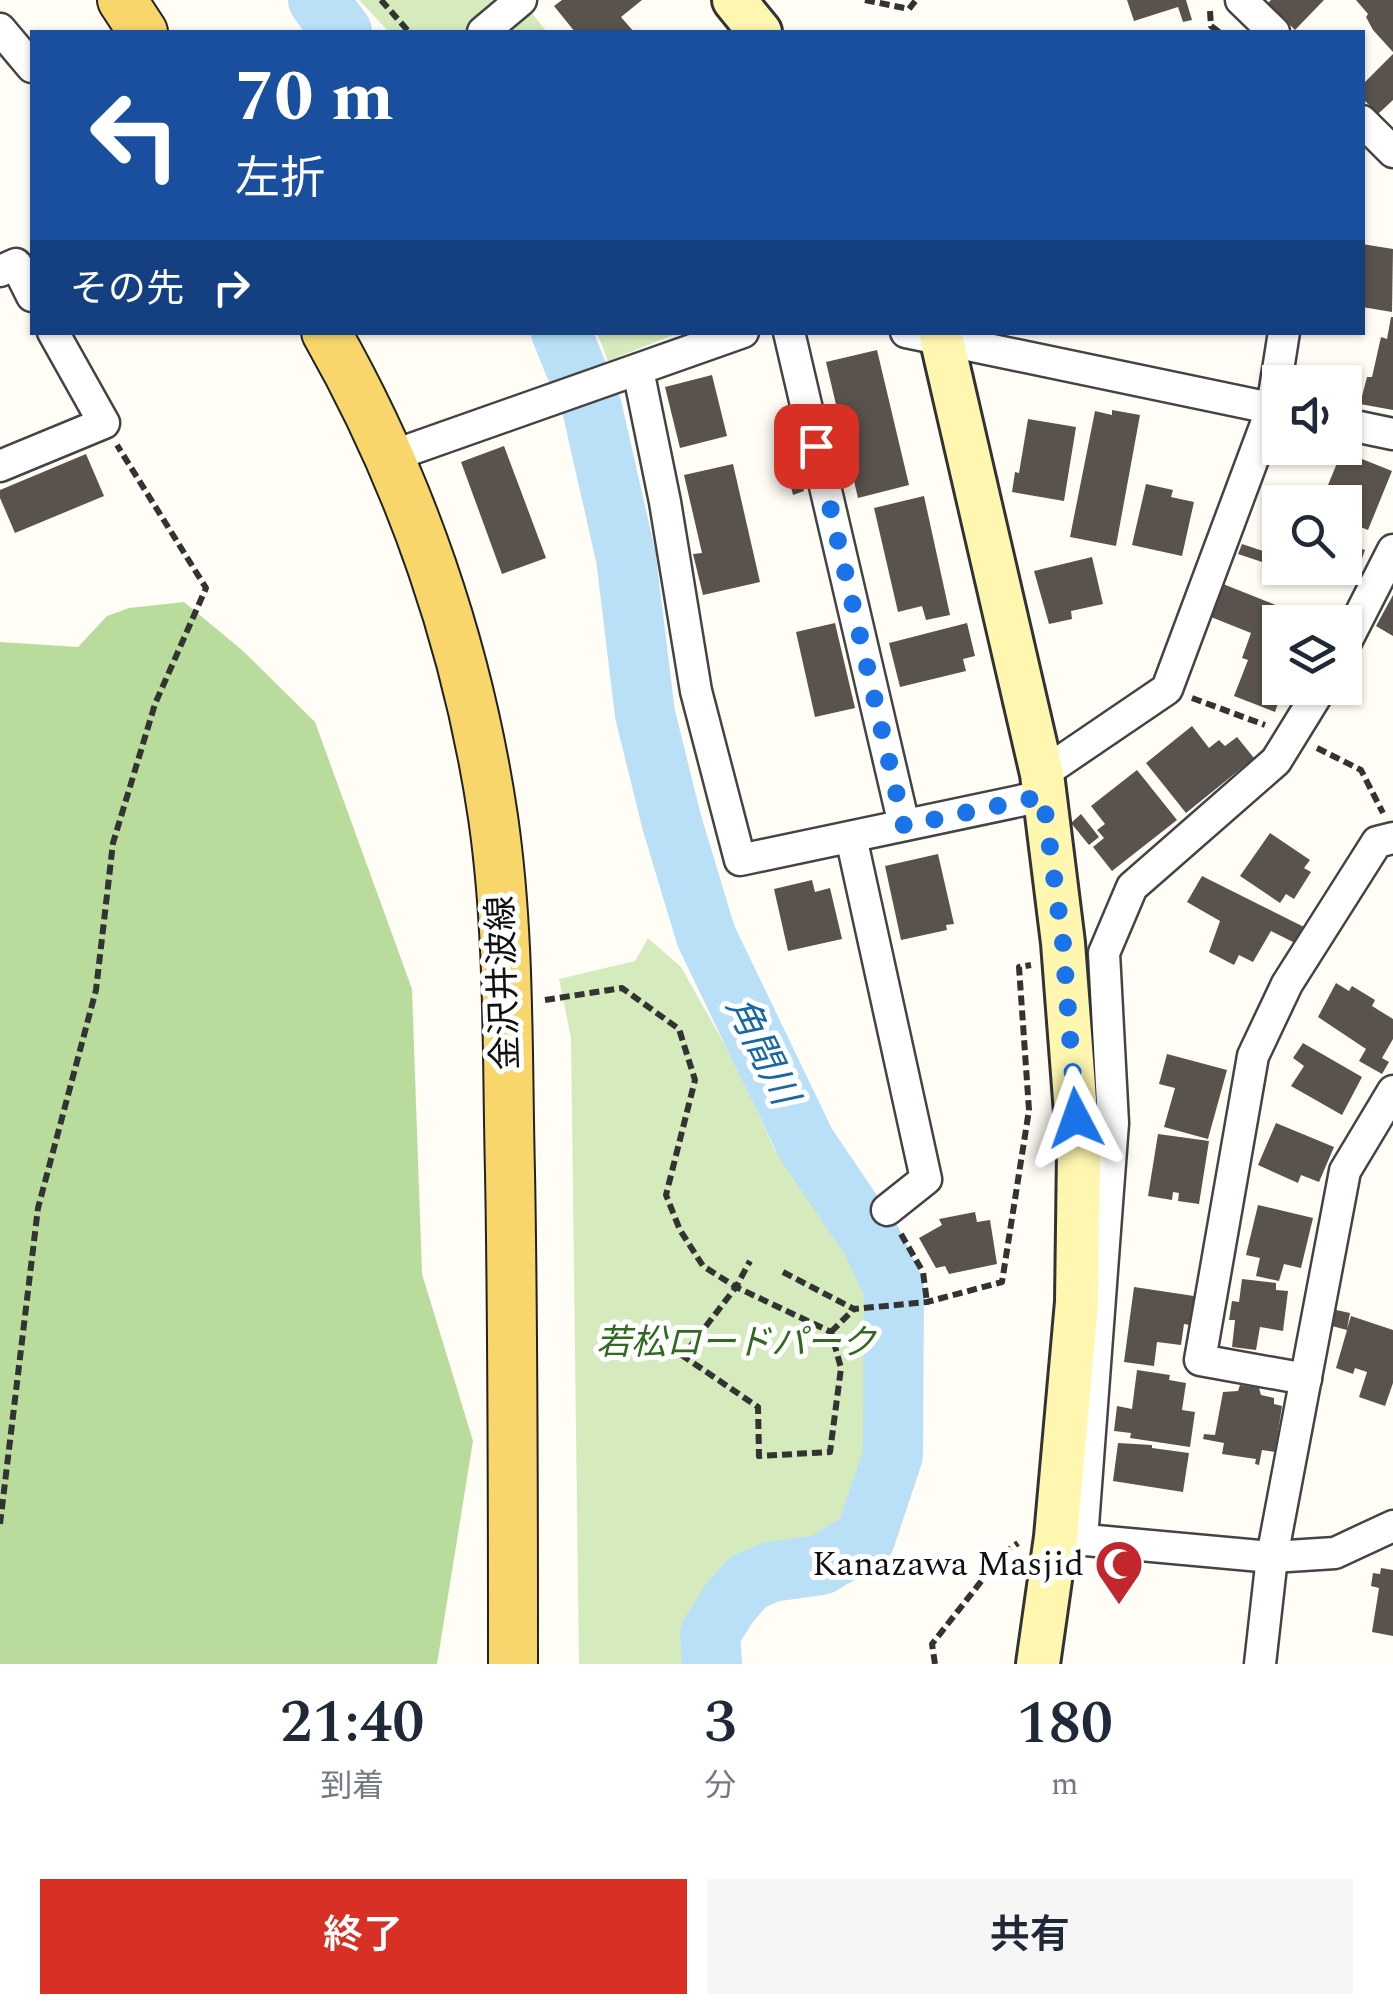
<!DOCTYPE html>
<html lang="ja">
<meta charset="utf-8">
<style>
body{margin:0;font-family:Spectral,"Noto Sans JP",serif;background:#f6f6f7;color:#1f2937;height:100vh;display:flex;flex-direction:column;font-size:38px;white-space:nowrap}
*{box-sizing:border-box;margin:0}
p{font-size:32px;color:#747a83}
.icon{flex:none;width:55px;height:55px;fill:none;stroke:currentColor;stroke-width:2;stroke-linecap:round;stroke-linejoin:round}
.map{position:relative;height:1664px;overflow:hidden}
.details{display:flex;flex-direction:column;background:#fff;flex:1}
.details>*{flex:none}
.hud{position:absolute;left:30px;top:30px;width:1335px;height:305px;border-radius:0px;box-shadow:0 2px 8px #0004;background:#1a4fa0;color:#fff;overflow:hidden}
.tools{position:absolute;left:1262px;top:365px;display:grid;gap:20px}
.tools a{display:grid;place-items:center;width:100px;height:100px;border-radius:0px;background:#fff;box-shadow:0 2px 8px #0004;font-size:50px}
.pin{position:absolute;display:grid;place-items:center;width:85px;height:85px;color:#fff;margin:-42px;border-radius:20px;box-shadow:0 5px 15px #0006}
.me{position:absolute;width:110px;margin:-55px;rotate:356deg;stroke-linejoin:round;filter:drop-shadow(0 0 8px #0008)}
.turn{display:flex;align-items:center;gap:35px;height:210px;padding:0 40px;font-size:45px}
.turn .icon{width:130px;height:130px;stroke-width:2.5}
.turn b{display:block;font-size:70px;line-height:85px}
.then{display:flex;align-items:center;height:95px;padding:0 40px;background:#0003;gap:20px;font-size:38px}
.eta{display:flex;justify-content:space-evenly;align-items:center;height:170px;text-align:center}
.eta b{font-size:60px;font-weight:600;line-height:70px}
.button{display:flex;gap:20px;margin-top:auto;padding:20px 40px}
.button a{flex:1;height:115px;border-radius:0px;background:#d93025;color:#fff;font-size:40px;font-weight:600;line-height:115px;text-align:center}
.button a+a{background:#f6f6f7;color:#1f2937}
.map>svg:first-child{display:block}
.green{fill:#d5ebbd}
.forest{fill:#b9dc9c}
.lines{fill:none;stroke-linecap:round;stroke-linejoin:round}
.river{stroke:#b9e0f7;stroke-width:60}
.building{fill:#5a524d}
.street-casing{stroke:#444;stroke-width:35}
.secondary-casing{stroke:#333;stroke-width:48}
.primary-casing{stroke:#222;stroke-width:52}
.path{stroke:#333;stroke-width:6;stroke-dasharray:10 5;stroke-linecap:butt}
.street{stroke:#fff;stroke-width:30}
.secondary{stroke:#fff6b0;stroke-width:42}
.primary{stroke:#f9d66b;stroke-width:48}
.route{stroke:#1a73e8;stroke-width:18;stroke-dasharray:0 32.4}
.labels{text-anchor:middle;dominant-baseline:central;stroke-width:10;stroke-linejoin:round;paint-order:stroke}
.street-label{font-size:35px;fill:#111;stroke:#fff}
.park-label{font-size:35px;font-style:italic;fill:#2f6b1f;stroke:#fff}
.poi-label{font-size:35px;fill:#111;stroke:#fff;text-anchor:end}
.water-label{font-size:38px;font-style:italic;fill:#1768a6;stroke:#fff}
</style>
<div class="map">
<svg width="1393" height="1664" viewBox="0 0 1393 1664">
<rect width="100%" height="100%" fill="#fffdf5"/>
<g class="green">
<path d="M359 0H521L547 32H389Z"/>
<path d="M597 333V332L678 333 608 361Z"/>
<path d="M648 938 681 967 730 1054 775 1150 811 1197 871 1240 894 1288 893 1455 865 1539 821 1565 771 1572 748 1582 728 1605 710 1634 709 1664H579L571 1038 559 979 635 961Z"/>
</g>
<path class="forest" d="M184 602 242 650 315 722 412 989 422 1274 473 1441 437 1664H0V642L78 647 107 616 129 608Z"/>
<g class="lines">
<g class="river">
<path d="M318 0 342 32"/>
<path d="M561 332 592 408 626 558 645 714 672 823 706 936 806 1144 871 1240 894 1288 893 1455 865 1539 821 1565 771 1572 748 1582 728 1605 710 1634 712 1664"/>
</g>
</g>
<g class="building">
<path d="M562 0H642L621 17 634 32H575L554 6Z"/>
<path d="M1127 0H1186L1192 20 1183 22 1178 7 1134 21Z"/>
<path d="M1271 0H1324L1295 30 1268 3Z"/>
<path d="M1356 0H1393V52L1373 30 1366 17 1368 14Z"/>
<path d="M1393 54V100L1378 114 1362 98V85Z"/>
<path d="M1362 244 1393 249 1392 312 1362 307Z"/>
<path d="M1391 317H1393V410L1360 404 1367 377H1372L1381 337 1387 339Z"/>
<path d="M877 350 909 485 858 498 826 362Z"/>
<path d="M712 375 727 436 680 448 665 387Z"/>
<path d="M1112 410 1140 415 1116 546 1070 537 1095 411 1112 415Z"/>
<path d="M1028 419 1076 427 1064 501 1012 492 1015 472 1019 473Z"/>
<path d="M504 446 546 558 502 574 461 462Z"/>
<path d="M1342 451 1392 471 1368 530 1345 521V502H1321Z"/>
<path d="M86 454 104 496 15 533 0 498V490Z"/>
<path d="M733 464 760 582 703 595 693 554 702 553 684 475Z"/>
<path d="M797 465 804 491 793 495 786 468Z"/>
<path d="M1146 484 1173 490 1171 497 1194 502 1182 556 1132 545Z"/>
<path d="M924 496 950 615 926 620 922 606 898 612 874 508Z"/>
<path d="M1345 537 1361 542 1359 548 1365 550 1358 570 1350 567 1344 582 1307 568H1345Z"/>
<path d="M1242 544 1272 554 1268 564 1238 554Z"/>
<path d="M1092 557 1103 604 1071 611 1072 619 1049 624 1034 571Z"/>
<path d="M1223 584 1293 612 1291 619 1298 622H1280V688H1291L1286 701 1280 698 1275 712 1234 696 1248 660 1242 658 1251 633 1211 617Z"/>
<path d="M1393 595V636L1376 626Z"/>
<path d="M835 623 855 708 815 717 796 632Z"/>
<path d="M967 623 975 656 963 659 966 671 900 687 889 643Z"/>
<path d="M1192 726 1209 748 1219 740 1225 746 1237 737 1254 758 1186 813 1146 763Z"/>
<path d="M1137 770 1177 820 1112 871 1093 847 1104 838 1097 830 1105 824 1091 806Z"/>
<path d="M1081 814 1099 837 1089 845 1071 823Z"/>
<path d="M1270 833 1310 860 1304 868 1311 872 1294 899 1286 894 1280 903 1240 876Z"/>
<path d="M938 854 954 924 946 925 947 930 901 940 885 866Z"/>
<path d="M1202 876 1304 927 1295 943 1271 931 1253 962 1239 955 1234 965 1209 952 1220 921 1187 902Z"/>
<path d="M812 880 815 892 830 888 842 939 788 951 774 889Z"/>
<path d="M1336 983 1349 991 1352 986 1375 1000 1372 1006 1393 1019V1039L1382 1058 1389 1062 1382 1074 1359 1061 1366 1049 1318 1017Z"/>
<path d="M1303 1043 1362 1077 1342 1115 1291 1086 1304 1066 1293 1058Z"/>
<path d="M1167 1054 1227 1070 1208 1139 1164 1127 1175 1088 1159 1084Z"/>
<path d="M1276 1123 1334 1147 1319 1182 1301 1175 1298 1183 1258 1165Z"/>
<path d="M1158 1134 1209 1141 1199 1204 1178 1201 1179 1193 1173 1192 1172 1200 1148 1196Z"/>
<path d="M1258 1205 1313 1218 1301 1268 1284 1264 1279 1281 1256 1276 1260 1258 1246 1255Z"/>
<path d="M975 1212 977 1222 990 1220 997 1264 949 1274 945 1266 936 1268 919 1238 942 1225 939 1219Z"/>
<path d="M1242 1279 1276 1283V1290L1288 1291 1283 1331 1260 1327 1256 1350 1232 1347 1235 1320H1229L1232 1301 1239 1302Z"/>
<path d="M1134 1287 1194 1296 1190 1325 1184 1324 1181 1345 1157 1342 1154 1366 1124 1362Z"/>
<path d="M1336 1310 1350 1313 1347 1329 1351 1316 1393 1330V1383L1385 1406 1359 1397 1367 1372 1355 1368 1353 1374 1336 1368 1347 1330 1332 1326Z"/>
<path d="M1137 1370 1170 1375 1169 1380 1186 1383 1182 1410 1195 1412 1190 1447 1130 1438 1131 1433 1114 1431 1117 1406 1132 1409Z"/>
<path d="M1240 1385 1259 1388 1261 1395 1274 1398V1404L1282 1406 1275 1452 1262 1450 1259 1465 1255 1464 1256 1459 1222 1454 1224 1443 1203 1439 1204 1434 1215 1435 1223 1392 1238 1391Z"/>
<path d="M1118 1443 1152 1445V1448L1189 1453 1183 1492 1113 1481Z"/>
<path d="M1381 1568 1393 1570V1636L1372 1632 1379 1588 1371 1586 1373 1573 1380 1574Z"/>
</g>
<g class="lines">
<g class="street-casing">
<g id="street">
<path d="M1241 0 1274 32"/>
<path d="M0 29 32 67"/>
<path d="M483 32 521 0"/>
<path d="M1362 121 1393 152"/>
<path d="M0 271 16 264 32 296"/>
<path d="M789 332 904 825"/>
<path d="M906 332 1280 410"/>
<path d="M638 370 665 502 696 691 740 860 1043 796"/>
<path d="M1345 424 1393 434"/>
<path d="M389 457 743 332"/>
<path d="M0 466 104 423 53 332"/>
<path d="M1345 644 1393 550"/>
<path d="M1042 774 1167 689 1272 408 1284 332"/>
<path d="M851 837 926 1179 887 1210"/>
<path d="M1306 1379 1200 1360 1253 1056 1287 984 1377 842 1393 838"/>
<path d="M1064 1538 1272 1557 1335 1553 1393 1526"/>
<path d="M1082 1539 1113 1123 1104 953 1132 887 1276 761 1321 688"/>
<path d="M1260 1664 1272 1557 1345 1171 1393 1091"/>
</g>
</g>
<g class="secondary-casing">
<g id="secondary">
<path d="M734 0 760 32"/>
<path d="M940 332 1042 774 1063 943 1079 1152 1077 1302 1056 1537 1038 1664"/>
</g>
</g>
<g class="primary-casing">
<g id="primary">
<path d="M122 0 143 32"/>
<path d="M326 332C411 481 468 648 493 817 510 934 507 1054 510 1172 513 1336 513 1500 513 1664"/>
</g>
</g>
<g class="path">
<path d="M381 0 409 32"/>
<path d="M865 0 909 9 916 0"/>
<path d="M1210 11 1211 26 1219 32"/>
<path d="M1192 698 1265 725"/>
<path d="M1317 748 1361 770 1383 813"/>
<path d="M545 1000 622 988 679 1029 695 1080 666 1195 680 1230 703 1266 736 1287 831 1332 841 1368 830 1452 759 1456 758 1407 683 1356 736 1287 750 1261"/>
<path d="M901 1234 923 1272 927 1302"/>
<path d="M783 1272 854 1309 927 1302 1002 1282 1029 1110 1019 967 1031 965"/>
<path d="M831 1332 854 1309"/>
<path d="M0 1524 38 1208 96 990 113 843 155 704 206 588 117 445"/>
<path d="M935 1664 932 1644 1001 1556 1018 1543"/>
</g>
<use href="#street" class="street"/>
<use href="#secondary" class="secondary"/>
<use href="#primary" class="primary"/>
</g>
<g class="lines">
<path class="route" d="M816 446 904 826 1043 796 1063 943 1076 1118"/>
</g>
<defs>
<g id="mosque-pin" transform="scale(2.5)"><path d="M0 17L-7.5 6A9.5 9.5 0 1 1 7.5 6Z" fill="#c4262e" stroke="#fff"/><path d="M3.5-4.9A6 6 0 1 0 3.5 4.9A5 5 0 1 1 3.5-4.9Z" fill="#fff"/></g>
</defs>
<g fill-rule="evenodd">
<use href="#mosque-pin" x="1119" y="1564"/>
</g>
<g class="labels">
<g class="street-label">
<text transform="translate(504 983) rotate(-92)">金沢井波線</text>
</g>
<g class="park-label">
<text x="736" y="1343">若松ロードパーク</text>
</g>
<g class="poi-label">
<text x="1084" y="1564">Kanazawa Masjid</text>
</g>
<g class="water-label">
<text transform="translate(761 1051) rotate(64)">角間川</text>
</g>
</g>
</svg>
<div class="tools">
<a><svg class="icon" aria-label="sound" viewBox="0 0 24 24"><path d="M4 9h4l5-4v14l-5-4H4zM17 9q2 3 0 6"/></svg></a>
<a><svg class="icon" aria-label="search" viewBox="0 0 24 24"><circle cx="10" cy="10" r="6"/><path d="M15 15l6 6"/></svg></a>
<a><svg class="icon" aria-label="layers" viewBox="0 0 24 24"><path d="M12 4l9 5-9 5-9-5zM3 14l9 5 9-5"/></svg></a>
</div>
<div class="pin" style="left:816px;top:446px;background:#d93025"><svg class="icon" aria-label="arrive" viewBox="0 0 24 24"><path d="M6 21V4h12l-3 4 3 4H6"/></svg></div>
<svg class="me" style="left:1076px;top:1118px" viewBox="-20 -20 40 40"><path d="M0-17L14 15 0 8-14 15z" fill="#1a73e8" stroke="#fff" stroke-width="4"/></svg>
<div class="hud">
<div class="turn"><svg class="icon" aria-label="left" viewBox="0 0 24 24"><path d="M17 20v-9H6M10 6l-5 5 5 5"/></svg><div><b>70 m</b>左折</div></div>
<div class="then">その先<svg class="icon" aria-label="right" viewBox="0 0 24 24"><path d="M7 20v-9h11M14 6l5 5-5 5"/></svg></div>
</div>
</div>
<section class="details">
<div class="eta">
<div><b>21:40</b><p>到着</p></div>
<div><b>3</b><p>分</p></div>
<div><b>180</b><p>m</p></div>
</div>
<div class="button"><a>終了</a><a>共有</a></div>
</section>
